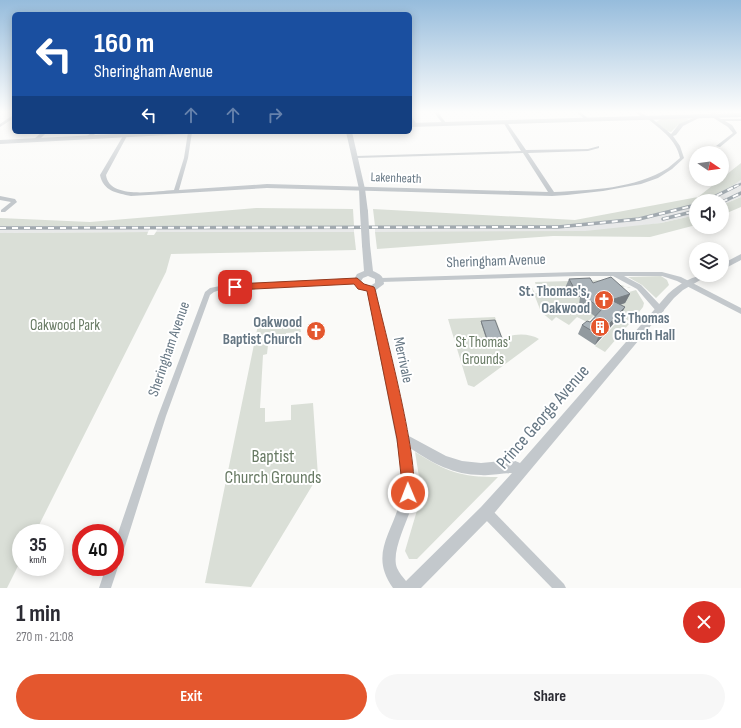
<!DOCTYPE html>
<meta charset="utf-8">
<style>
body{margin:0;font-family:"Sofia Sans Condensed",sans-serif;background:#f7f7f7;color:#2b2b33;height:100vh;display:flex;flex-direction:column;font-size:15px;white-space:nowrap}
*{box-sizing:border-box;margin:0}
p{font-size:13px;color:#7c7c81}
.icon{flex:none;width:22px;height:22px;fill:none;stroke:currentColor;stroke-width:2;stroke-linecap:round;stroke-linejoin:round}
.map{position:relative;height:588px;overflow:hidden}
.details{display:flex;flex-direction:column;background:#fff;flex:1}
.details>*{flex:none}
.top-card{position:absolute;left:12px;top:12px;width:400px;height:122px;border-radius:6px;box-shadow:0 2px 10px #0003;background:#1a4fa0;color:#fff;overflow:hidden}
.needle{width:26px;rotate:103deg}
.controls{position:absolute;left:689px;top:146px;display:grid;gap:8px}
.controls a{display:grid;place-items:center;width:40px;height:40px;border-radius:50%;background:#fff;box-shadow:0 2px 10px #0003;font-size:20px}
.speed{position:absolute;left:12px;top:524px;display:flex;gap:8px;font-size:20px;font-weight:700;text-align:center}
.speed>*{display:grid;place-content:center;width:52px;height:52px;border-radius:50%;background:#fff;box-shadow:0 2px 10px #0003;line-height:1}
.speed small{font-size:10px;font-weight:400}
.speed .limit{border:6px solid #d22;background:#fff;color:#111}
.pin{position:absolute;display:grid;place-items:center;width:34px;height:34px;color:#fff;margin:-17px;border-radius:8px;box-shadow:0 2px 6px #0006}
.me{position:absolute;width:44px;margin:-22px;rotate:359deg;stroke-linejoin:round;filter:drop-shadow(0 0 3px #0008)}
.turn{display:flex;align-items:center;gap:14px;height:84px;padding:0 16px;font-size:18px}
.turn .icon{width:52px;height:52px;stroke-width:2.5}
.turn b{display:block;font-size:28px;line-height:34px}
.lanes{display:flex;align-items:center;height:38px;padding:0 16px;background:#0003;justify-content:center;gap:20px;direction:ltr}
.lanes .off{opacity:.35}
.round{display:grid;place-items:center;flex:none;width:42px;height:42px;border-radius:21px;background:#f7f7f7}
.summary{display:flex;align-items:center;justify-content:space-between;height:68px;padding:0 16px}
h1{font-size:24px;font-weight:700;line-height:30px}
.cta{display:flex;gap:8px;margin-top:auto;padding:8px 16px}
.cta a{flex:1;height:46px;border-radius:24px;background:#e4572e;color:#fff;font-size:16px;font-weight:700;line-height:46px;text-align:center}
.cta a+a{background:#f7f7f7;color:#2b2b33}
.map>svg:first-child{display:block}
.built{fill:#e8e9e9}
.green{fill:#dadfd7}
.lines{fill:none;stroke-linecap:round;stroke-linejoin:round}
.minor{fill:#c3c8cc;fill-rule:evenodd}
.tertiary{fill:#c3c8cc;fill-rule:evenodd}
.rail-far1-casing{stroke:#a2aab0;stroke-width:2.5}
.rail-casing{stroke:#a2aab0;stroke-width:3.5}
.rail-far1{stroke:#fff;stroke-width:1.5;stroke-dasharray:5;stroke-linecap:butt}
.rail{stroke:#fff;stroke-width:2;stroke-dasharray:6;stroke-linecap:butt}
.tertiary-bridge{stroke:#c3c8cc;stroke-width:8}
.wall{fill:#929a9f}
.shaded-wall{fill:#777d82}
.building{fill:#aab3b9;stroke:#777d82}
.route{fill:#e4572e;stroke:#94391e}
.labels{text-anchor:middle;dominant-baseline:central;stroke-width:4;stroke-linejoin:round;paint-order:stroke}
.far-street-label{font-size:13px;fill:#657683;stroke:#fff}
.street-label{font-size:15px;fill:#657683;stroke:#fff}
.poi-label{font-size:15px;font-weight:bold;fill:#657683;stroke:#fff;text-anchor:end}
.park-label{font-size:15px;fill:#687a64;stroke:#fff}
.near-street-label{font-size:18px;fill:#657683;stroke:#fff}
.near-park-label{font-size:18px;fill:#687a64;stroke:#fff}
</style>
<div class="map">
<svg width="741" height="588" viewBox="0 0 741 588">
<rect width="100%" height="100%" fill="#fafaf8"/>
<g class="built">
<path d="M741 180V197L738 198 722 205V201H699Z"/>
<path d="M696 202V215L661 223 608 230 567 232H375V226L536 225 589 223 641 216Z"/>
<path d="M0 226H151L148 232 0 233Z"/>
<path d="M159 226H354V232H156Z"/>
</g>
<g class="green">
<path d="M661 119H687L689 120 678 125 671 132 666 131 656 122Z"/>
<path d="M741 163V180C674 226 567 226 487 226 450 226 412 226 375 226L373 209 575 220 698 197Z"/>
<path d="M741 197V207L722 215V205Z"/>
<path d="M256 208 353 209 354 226H0V218L90 222Z"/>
<path d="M696 215V225L650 237 553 236 377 249 375 232 585 231 661 223Z"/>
<path d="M148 232 147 235H154L156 232H354L356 250 171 254 166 272 35 533H21V560L7 588H0V233Z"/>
<path d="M661 276 667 280 669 285 656 298 642 285 628 277Z"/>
<path d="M604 280 631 288H629L625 286 612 291 583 295 579 305 595 315 587 322 577 317 569 325 556 317 552 321 541 312 531 286 535 293H538L535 282Z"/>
<path d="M636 290 644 303 643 307 631 322 607 309 623 296 630 294 629 292Z"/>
<path d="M495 317 503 339C512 333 530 333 539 339L474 387 468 385 448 319Z"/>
<path d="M620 319 629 324 605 352 595 346Z"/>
<path d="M299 322 301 332 286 333 285 344 268 345 267 354 263 355 260 408H265V422L291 420V405L313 403 318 476 251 587 205 583 258 325Z"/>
<path d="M415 452C448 472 459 477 498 477L417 559H409L405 551 418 507 420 483Z"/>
</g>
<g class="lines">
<g class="minor">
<path d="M433 111H437L446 123 445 124H443Z"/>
<path d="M508 111H529L527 112 509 113H508Z"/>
<path d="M530 111H537L540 112 538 113Z"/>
<path d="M575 111H579L590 120 587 121Z"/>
<path d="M634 111H638L648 117H650L671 134 672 133 679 124 698 116 701 117 683 126 676 135 673 136 680 146 684 158 672 169 658 178 641 184 603 191 567 195 552 196 267 188 131 196C117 193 103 191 100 175L123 136 125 135 127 136 106 175C109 200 156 191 174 190L184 158 188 132H192L188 158 179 190 267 184 548 192 523 153 356 158 354 157 356 156 521 151 503 122 505 121H506L526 150 588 149 599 146V148L588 151 528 153 554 192C591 190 635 189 668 168 672 165 676 161 680 158 676 139 661 130 648 119H645Z"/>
<path d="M710 111H733L731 112 715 113 717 115 716 116 721 119H741V121H725L732 125 737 133 720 147 716 146 733 133 728 127 712 117 711 116 712 115 710 113Z"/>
<path d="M13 115H14V118L0 127V124Z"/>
<path d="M410 115H411L417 125V126L413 125 410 120Z"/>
<path d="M42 132H47L37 142H33V140Z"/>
<path d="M92 132H97L90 139H86V137Z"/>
<path d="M0 196 15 199 17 202 5 212H1V210L11 202 0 200Z"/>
<path d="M577 272H662L681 277 741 308V314L677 281 662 276H624L641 285 663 308 664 310 663 312H657L637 289 613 276H577L381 282 378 280 381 278Z"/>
<path d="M357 279 360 281 359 283 220 290 214 292 210 295 166 416 121 559 119 563 116 564 118 567 111 588H99L106 567H115V542L158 416 205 292 210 288 220 286Z"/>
<path d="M486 507 490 508 564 584 566 588H552L482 516 481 512 482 508Z"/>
</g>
<g class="tertiary">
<path d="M741 113V117L410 127V123Z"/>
<path d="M154 132H189L186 134 0 144V140Z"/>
<path d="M346 132H352L365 189 368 212 364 214 360 212 359 189Z"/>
<path d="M363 243H369L370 245 373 271C381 275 383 275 384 284L376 290 407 435 446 456 462 461 481 463 513 460 520 463 668 294C680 283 693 275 709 275L683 290 674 298 491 517 421 588H393C368 553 394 532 401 497 403 484 401 471 400 459L367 291 358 289 353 281 357 274 364 271 362 245ZM368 276 375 279V283L370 286 364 285 361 281 363 278ZM410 448C432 463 454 475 481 475 491 476 501 473 512 473L481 507 406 581C403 577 399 573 397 568 390 550 411 516 414 497 416 480 411 463 410 448Z"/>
<path d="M741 254V260L722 270V264Z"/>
</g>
<g class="rail-far1-casing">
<path id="rail-far1" d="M734 187 741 184"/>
</g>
<g class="rail-casing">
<g id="rail">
<path d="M706 201 736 186"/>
<path d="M722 202 741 193"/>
<path d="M663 219 696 211"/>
<path d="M0 228 558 227 639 219 696 205"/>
</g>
</g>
<use href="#rail-far1" class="rail-far1"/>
<use href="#rail" class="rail"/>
<path class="tertiary-bridge" d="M364 212 366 245"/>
</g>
<g class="wall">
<path d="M569 279 593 283 630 294 625 303 620 305 625 307 620 316 595 345 578 334 582 325 590 322 596 317 579 305 580 297H570L565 288Z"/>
<path d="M481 321 503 341 502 344 488 345 481 323Z"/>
</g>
<g class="shaded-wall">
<path d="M630 294 625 303 606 309 611 300Z"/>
<path d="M625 307 620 316 595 345 599 335Z"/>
</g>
<g class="building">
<path d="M611 277 630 294 611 300 625 307 599 335 582 325 587 321 590 322 602 309 583 296 584 288H574L569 279 590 278 593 283Z"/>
<path d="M495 320 503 341 488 342 481 321Z"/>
</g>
<linearGradient id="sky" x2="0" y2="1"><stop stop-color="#96bcdc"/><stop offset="0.58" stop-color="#fdfdfc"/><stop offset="1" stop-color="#fdfdfc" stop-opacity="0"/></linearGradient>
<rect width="741" height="193" fill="url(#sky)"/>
<path class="route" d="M357 278 364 284 374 287 375 289C383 324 423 472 412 497L408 499 403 497 401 493 402 484 397 439 367 291 358 289 354 284 235 290 230 287 235 284Z"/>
<defs>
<g id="church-disc" transform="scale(1)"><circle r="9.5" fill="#e4572e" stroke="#fff"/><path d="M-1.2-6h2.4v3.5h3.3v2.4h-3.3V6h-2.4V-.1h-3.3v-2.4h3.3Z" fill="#fff"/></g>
<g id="building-disc" transform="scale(1)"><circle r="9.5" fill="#e4572e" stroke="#fff"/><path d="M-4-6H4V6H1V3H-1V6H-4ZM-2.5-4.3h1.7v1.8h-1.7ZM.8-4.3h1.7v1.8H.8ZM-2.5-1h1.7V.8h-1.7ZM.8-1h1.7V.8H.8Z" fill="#fff"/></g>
</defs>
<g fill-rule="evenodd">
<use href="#church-disc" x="604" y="300"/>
<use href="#building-disc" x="600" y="327"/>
<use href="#church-disc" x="316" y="331"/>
</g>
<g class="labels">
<g class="far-street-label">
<text transform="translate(396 178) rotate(2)">Lakenheath</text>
</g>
<g class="street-label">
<text transform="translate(496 261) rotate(-2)">Sheringham Avenue</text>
<text transform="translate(169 349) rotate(-71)">Sheringham Avenue</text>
<text transform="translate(403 360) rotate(78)">Merrivale</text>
</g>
<g class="poi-label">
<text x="590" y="291">St. Thomas's,<tspan x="590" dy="17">Oakwood</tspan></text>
<text x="614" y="318" text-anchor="start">St Thomas<tspan x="614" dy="17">Church Hall</tspan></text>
<text x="302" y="322">Oakwood<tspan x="302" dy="17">Baptist Church</tspan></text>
</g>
<g class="park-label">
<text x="65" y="325">Oakwood Park</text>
<text x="483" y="342">St Thomas'<tspan x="483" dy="17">Grounds</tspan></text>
</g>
<g class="near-street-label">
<text transform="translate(543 417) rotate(-49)">Prince George Avenue</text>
</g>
<g class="near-park-label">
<text x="273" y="456">Baptist<tspan x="273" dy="21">Church Grounds</tspan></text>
</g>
</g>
</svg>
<div class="controls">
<a><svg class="needle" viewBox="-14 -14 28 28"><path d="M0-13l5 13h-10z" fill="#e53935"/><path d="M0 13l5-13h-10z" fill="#7c7c81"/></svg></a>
<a><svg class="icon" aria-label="sound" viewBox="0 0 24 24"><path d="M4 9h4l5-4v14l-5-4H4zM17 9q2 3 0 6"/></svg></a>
<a><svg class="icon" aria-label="layers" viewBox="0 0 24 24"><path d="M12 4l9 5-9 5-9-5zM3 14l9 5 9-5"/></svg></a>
</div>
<div class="speed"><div>35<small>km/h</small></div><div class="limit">40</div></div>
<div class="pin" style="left:235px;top:287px;background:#d93025"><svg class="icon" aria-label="arrive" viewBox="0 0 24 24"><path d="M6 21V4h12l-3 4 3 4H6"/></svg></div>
<svg class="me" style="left:408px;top:493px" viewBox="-20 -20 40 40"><circle r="17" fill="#e4572e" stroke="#fff" stroke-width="3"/><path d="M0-11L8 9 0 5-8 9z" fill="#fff"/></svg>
<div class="top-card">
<div class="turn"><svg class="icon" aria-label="left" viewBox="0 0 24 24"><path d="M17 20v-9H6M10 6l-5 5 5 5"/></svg><div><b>160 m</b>Sheringham Avenue</div></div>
<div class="lanes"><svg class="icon" aria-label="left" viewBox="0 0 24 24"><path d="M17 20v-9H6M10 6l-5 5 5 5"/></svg><svg class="icon off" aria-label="ahead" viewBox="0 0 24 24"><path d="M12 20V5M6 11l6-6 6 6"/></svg><svg class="icon off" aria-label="ahead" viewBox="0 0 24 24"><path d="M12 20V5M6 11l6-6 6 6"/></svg><svg class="icon off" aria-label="right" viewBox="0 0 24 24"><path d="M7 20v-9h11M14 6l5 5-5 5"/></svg></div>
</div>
</div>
<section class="details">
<div class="summary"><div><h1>1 min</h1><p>270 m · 21:08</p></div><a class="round" style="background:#d93025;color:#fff"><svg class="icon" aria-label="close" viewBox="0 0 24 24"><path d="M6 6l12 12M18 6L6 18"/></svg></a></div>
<div class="cta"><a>Exit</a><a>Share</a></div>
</section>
